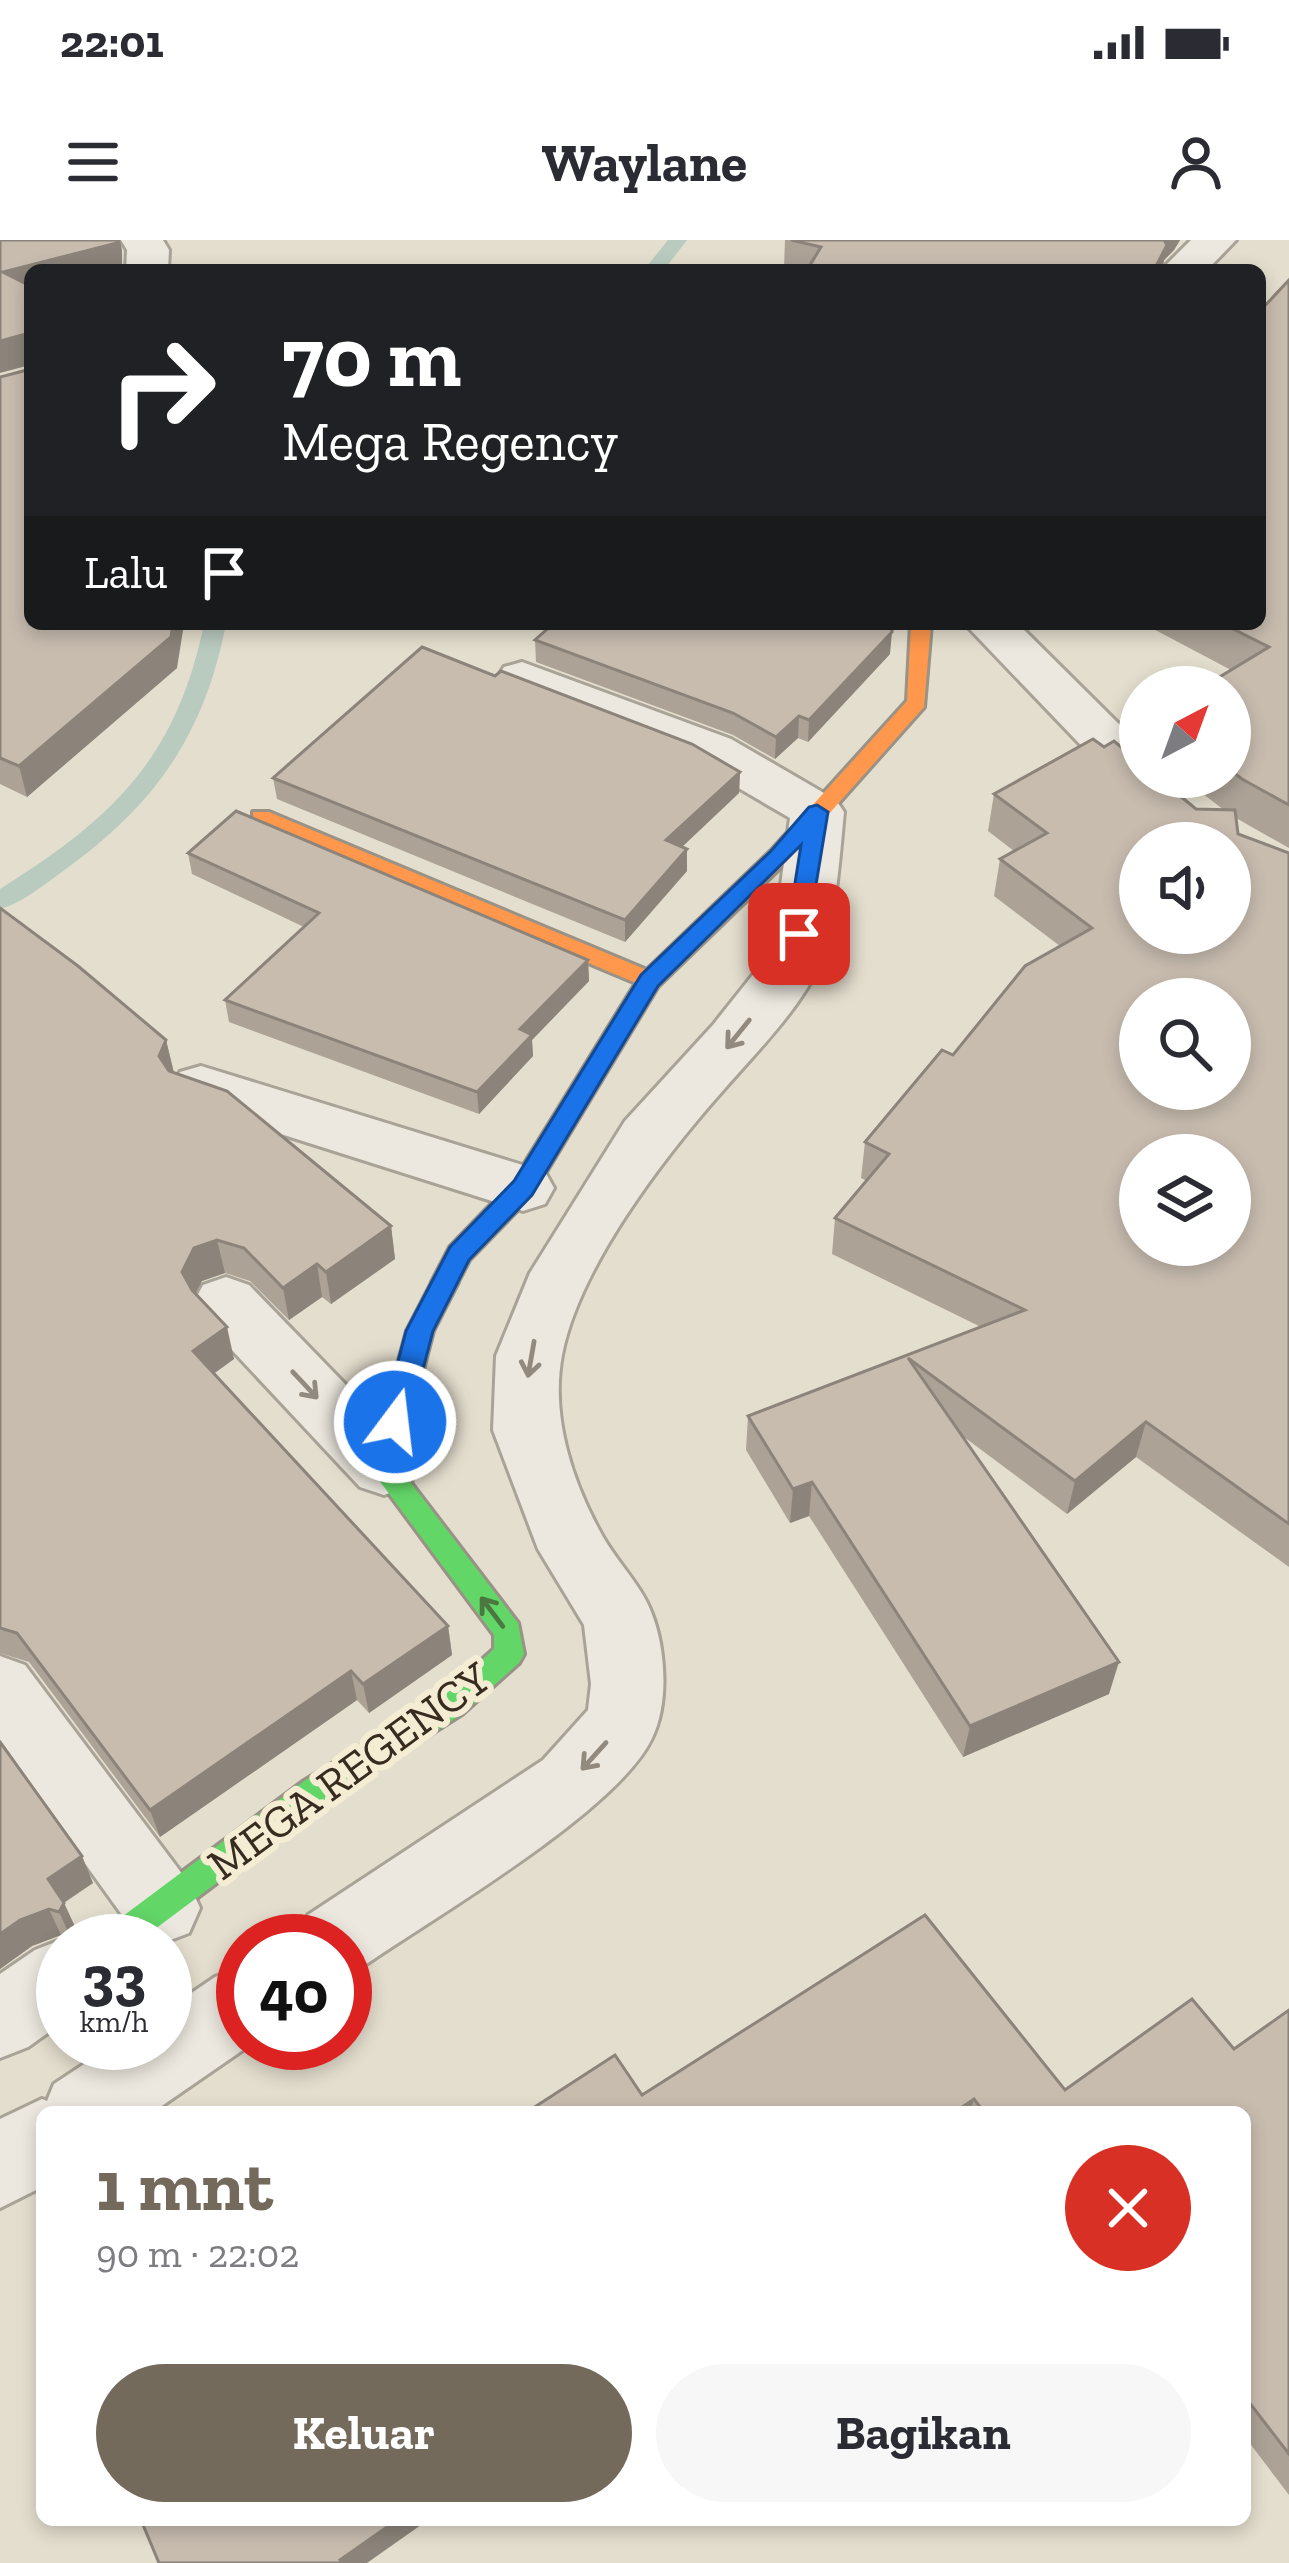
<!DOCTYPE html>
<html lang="id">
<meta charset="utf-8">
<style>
body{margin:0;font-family:"Zilla Slab",serif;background:#f7f7f7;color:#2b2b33;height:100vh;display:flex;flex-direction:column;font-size:45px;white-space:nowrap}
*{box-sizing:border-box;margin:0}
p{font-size:39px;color:#7c7c81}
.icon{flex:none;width:66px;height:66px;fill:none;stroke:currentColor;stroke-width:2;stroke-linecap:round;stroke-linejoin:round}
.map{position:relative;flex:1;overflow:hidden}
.details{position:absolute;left:36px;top:1866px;width:1215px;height:420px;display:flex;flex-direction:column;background:#fff;border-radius:18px;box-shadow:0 6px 18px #0003}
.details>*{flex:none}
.guide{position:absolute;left:24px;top:24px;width:1242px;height:366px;border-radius:18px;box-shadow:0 6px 18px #0003;background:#202124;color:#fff;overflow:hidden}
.needle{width:78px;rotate:41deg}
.controls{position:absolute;left:1119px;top:426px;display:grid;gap:24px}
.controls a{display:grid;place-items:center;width:132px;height:132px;border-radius:50%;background:#fff;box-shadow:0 6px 18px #0003;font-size:60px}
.speed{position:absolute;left:36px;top:1674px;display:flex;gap:24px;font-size:60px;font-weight:700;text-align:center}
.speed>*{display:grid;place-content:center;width:156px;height:156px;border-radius:50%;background:#fff;box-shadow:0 6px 18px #0003;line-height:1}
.speed small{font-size:30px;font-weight:400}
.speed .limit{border:18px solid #d22;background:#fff;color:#111}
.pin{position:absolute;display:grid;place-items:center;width:102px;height:102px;color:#fff;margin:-51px;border-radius:24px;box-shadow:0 6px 18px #0006}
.me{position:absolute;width:132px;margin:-66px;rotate:15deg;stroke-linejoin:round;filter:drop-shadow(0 0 9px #0008)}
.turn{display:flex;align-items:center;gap:42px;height:252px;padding:0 60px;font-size:54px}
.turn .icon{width:156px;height:156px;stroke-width:2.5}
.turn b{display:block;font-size:84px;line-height:102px}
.then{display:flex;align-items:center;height:114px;padding:0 60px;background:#0003;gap:24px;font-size:45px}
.round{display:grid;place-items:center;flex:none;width:126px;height:126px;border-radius:63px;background:#f7f7f7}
.overview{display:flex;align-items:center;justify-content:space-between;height:204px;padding:0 60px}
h1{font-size:72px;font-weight:800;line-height:90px;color:#746a5c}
.button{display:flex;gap:24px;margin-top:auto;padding:24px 60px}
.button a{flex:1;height:138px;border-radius:72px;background:#746a5c;color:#fff;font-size:48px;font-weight:800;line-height:138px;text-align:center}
.button a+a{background:#f7f7f7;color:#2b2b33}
.status{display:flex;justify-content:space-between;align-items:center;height:84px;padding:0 60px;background:#fff;direction:ltr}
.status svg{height:33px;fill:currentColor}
header{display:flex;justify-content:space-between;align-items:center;height:156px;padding:0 60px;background:#fff;font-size:54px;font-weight:800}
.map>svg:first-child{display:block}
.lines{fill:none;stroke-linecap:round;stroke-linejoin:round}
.stream{fill:#b9cabf;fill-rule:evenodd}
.street-casing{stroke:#a9a397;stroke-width:6}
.fast-casing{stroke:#999286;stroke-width:6}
.slow-casing{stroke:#999286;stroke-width:6}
.street{fill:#ece8df;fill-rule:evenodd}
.fast{fill:#63d668;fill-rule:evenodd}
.slow{fill:#ff974d;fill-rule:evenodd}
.wall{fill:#aca296}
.shaded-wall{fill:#8c847a}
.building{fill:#c8bcaf;stroke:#8c847a;stroke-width:3;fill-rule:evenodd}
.oneway{stroke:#928a7f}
.oneway2{stroke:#4b7840}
.route{fill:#1a73e8;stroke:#114b97;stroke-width:3}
.labels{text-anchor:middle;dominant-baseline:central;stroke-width:12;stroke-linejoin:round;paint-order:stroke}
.street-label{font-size:45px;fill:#382b1f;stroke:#f5ecd4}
</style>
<div class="status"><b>22:01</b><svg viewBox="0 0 49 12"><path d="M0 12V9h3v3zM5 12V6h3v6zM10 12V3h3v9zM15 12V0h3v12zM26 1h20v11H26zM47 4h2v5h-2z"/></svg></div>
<header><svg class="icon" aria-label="menu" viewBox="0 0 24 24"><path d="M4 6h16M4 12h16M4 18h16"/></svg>Waylane<svg class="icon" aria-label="person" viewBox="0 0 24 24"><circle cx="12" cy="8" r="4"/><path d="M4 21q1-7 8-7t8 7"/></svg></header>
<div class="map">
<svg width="1289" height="2323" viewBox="0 0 1289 2323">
<rect width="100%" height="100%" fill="#e4dece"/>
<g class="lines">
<g class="stream">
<path d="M668 0H687L664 30H644Z"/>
<path d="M204 384H226C204 496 155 565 63 631 44 645 22 663 0 669V649C113 578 176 519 204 384Z"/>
</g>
<g class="street-casing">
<g id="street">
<path d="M121 0H163L169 10 168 30H126L127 10Z"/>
<path d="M1191 0H1236L1207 30H1161Z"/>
<path d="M965 384H1018L1140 505V537H1165L1159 547 1140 552 1121 547Z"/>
<path d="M522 422 731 499 836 560 844 572C839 623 836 676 819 724 805 763 754 815 726 847 667 913 579 1026 562 1115 550 1177 573 1244 603 1297 615 1318 632 1336 644 1357 665 1394 671 1459 652 1498 618 1571 434 1677 362 1727L345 1733V1701H296L308 1675 543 1520 588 1470 591 1444 584 1385 538 1309 493 1190 496 1116 530 1033 625 881 713 785 763 722 779 660 790 578 694 522 504 449 497 438 504 427Z"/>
<path d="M201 826 545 932 554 948 545 964 523 971 180 862 171 847 180 832Z"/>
<path d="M226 1037 249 1045 408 1209 418 1228 408 1247 384 1255 360 1247 203 1079 194 1062 203 1045Z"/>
<path d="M0 1416 25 1425 189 1643 200 1668 189 1693 165 1702 135 1693 0 1505Z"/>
<path d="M63 1699 68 1701H63V1782L28 1807 0 1818V1734L35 1710Z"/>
<path d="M243 1726V1803H253L153 1872H42V1947L0 1968V1879L42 1859 47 1861 54 1844 116 1803H165V1771L215 1737Z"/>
</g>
</g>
<g class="fast-casing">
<path id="fast" d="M445 1032 458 1042 433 1091 398 1226 518 1383 524 1414 519 1423 462 1474 326 1561 139 1701H98L103 1691 304 1541 442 1456 494 1409V1395L370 1228 407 1091 436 1035Z"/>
</g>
<g class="slow-casing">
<path id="slow" d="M911 384H931L924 467 787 621 658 746 532 955 469 1020 454 1049H436L432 1042 450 1007 514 941 636 743 253 582V572H269L647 730 771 611 907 461Z"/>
</g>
<use href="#street" class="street"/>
<use href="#fast" class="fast"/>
<use href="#slow" class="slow"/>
</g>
<g class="wall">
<path d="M0 0H120L122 11 30 30 177 428 27 557 0 544V137L27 130Z"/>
<path d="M785 0H1180L1174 10 1164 20 1162 30H792L784 28Z"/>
<path d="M1289 40V608L1236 578 1238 594 1289 613V1327L1136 1217 1067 1274 964 1197 1109 1454 963 1517 809 1276 790 1283 746 1210 748 1176 981 1087 832 1014 835 978 867 941 861 938 865 902 1060 706 994 656 1000 619 1014 611 988 591 994 554 1224 570 1181 537H1230L1231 430 1144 384H1260Z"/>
<path d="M535 400 890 414 808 502 798 498 775 519 733 495 536 422Z"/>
<path d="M740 532 739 553 682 607 687 631 625 702 277 559 273 538Z"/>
<path d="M188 613 588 720 589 741 532 800 533 816 479 874 229 782 225 760 304 687 192 634Z"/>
<path d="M0 668 166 800 174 833 391 986 395 1019 331 1064 322 1057 289 1080 250 1041 225 1033 202 1041 195 1053 234 1119 214 1133 448 1386 452 1415 369 1473 357 1460 160 1597 29 1422 0 1413Z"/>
<path d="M0 1502 93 1643 64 1663 76 1689 71 1698 61 1695 32 1706 0 1729Z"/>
<path d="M1289 1770V2255L1245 2197V1872H527L642 1855 1065 1850 1234 1809Z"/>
</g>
<g class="shaded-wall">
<path d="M117 0H120L122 11V30H30V56L3 32Z"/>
<path d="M1163 0H1180L1174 10 1164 20 1162 30H1154Z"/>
<path d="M26 94 30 125 0 133V101Z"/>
<path d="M173 384H184L177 428 27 557 19 526Z"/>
<path d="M892 392 890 414 808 502 809 480Z"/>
<path d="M799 476 798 498 775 519 776 497Z"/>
<path d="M740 532 739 553 666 622V600Z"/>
<path d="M687 609V631L625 702V680Z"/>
<path d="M588 720 589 741 532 800 533 816 479 874 477 852 520 789Z"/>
<path d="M166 800 174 833 167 849 159 816Z"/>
<path d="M391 986 395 1019 331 1064 326 1032Z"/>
<path d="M217 1000 225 1033 202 1041 190 1064 182 1032 194 1008Z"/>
<path d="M317 1024 322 1057 289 1080 283 1048Z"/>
<path d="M227 1087 234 1119 201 1143 193 1111Z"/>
<path d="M1146 1182 1136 1217 1067 1274 1075 1241Z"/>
<path d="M812 1242 809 1276 790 1283 793 1249Z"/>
<path d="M448 1386 452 1415 369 1473 363 1444Z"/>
<path d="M1119 1422 1109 1454 963 1517 970 1486Z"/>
<path d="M351 1431 357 1460 160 1597 150 1570Z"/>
<path d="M82 1616 93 1643 60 1665 48 1639Z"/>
<path d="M64 1663 76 1689 71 1698 59 1672Z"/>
<path d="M49 1669 61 1695 32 1706 0 1729V1694L20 1680Z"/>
<path d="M974 1859 970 1872H955Z"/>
<path d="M397 2280H428L367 2323H342L340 2320Z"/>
</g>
<g class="building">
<path d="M0 0H117V3L3 32 30 46V384H173L171 397 19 526 0 518V137L27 130 26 94 0 101Z"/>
<path d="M791 0H1164L1167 5 1154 30H807L821 7Z"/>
<path d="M1289 40V565L1242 539 1230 530V447H1203L1269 407 1223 384H1260V71Z"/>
<path d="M553 384H892V392L809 480 799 476 776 497 733 473 535 400Z"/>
<path d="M422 407 495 436 501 431 692 504 740 532 666 600 687 609 625 680 273 538Z"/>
<path d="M1093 499 1104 507 1114 501 1140 523V537H1157L1196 569 1235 570 1238 594 1289 613V1284L1146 1182 1075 1241 908 1118 1119 1422 970 1486 812 1242 793 1249 748 1176 1025 1070 835 978 889 914 865 902 942 810 953 815 1025 726 1092 688 1000 619 1047 593 994 554ZM1140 603H1230V693H1140ZM1140 759H1230V849H1140ZM1140 915H1230V1005H1140Z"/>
<path d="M236 571 588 720 520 789 532 795 477 852 225 760 319 673 188 613Z"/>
<path d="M0 668 78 726 166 800 159 816 169 831 227 851 391 986 326 1032 317 1024 283 1048 244 1008 217 1000 194 1008 182 1032 192 1050 227 1087 193 1111 448 1386 363 1444 351 1431 150 1570 17 1393 0 1388Z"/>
<path d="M0 1502 82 1616 48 1639 64 1663 59 1672 49 1669 20 1680 0 1694Z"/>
<path d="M925 1675 1065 1850 1192 1759 1234 1809 1289 1770V2214L1245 2157V1872H984L974 1859 955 1872H527L615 1815 642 1855Z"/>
<path d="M141 2280H397L340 2320 342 2323H159Z"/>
</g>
<defs><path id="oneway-shaft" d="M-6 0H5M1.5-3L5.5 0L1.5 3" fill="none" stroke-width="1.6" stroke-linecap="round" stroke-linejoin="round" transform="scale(3)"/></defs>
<g class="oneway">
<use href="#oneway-shaft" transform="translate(738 794) rotate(129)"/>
<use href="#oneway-shaft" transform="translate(531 1119) rotate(100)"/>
<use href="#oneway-shaft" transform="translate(305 1145) rotate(47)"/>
<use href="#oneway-shaft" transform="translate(594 1516) rotate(132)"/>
</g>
<use class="oneway2" href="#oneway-shaft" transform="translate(492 1372) rotate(-127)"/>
<path class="route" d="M817 565 828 572 807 699 799 701 787 694 801 605 658 746 532 955 469 1020 433 1091 409 1182 395 1193 386 1190 382 1182 406 1091 450 1007 514 941 641 735 771 611 809 567Z"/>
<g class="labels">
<g class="street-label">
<text transform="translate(349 1531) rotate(-36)">MEGA REGENCY</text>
</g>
</g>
</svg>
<div class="controls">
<a><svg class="needle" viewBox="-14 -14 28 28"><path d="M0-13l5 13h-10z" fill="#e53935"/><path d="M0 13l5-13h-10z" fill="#7c7c81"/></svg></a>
<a><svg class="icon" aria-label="sound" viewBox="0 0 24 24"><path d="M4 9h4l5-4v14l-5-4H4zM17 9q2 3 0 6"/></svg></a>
<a><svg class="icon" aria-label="search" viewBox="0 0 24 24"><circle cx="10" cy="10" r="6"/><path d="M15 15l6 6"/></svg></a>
<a><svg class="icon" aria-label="layers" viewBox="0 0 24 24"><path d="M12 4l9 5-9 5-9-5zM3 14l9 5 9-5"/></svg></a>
</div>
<div class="speed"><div>33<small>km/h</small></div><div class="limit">40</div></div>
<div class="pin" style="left:799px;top:694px;background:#d93025"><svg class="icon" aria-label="arrive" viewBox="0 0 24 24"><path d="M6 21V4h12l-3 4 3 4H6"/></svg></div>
<svg class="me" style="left:395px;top:1182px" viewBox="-20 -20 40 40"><circle r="17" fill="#1a73e8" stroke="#fff" stroke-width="3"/><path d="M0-11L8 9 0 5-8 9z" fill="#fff"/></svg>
<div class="guide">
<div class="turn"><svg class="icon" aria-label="right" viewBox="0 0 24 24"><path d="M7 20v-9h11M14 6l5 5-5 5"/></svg><div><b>70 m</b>Mega Regency</div></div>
<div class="then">Lalu<svg class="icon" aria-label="arrive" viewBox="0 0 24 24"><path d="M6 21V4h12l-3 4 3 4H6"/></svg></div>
</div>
<section class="details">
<div class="overview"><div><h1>1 mnt</h1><p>90 m · 22:02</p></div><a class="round" style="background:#d93025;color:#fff"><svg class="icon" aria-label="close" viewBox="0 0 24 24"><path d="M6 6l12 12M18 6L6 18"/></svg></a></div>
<div class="button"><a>Keluar</a><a>Bagikan</a></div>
</section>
</div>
